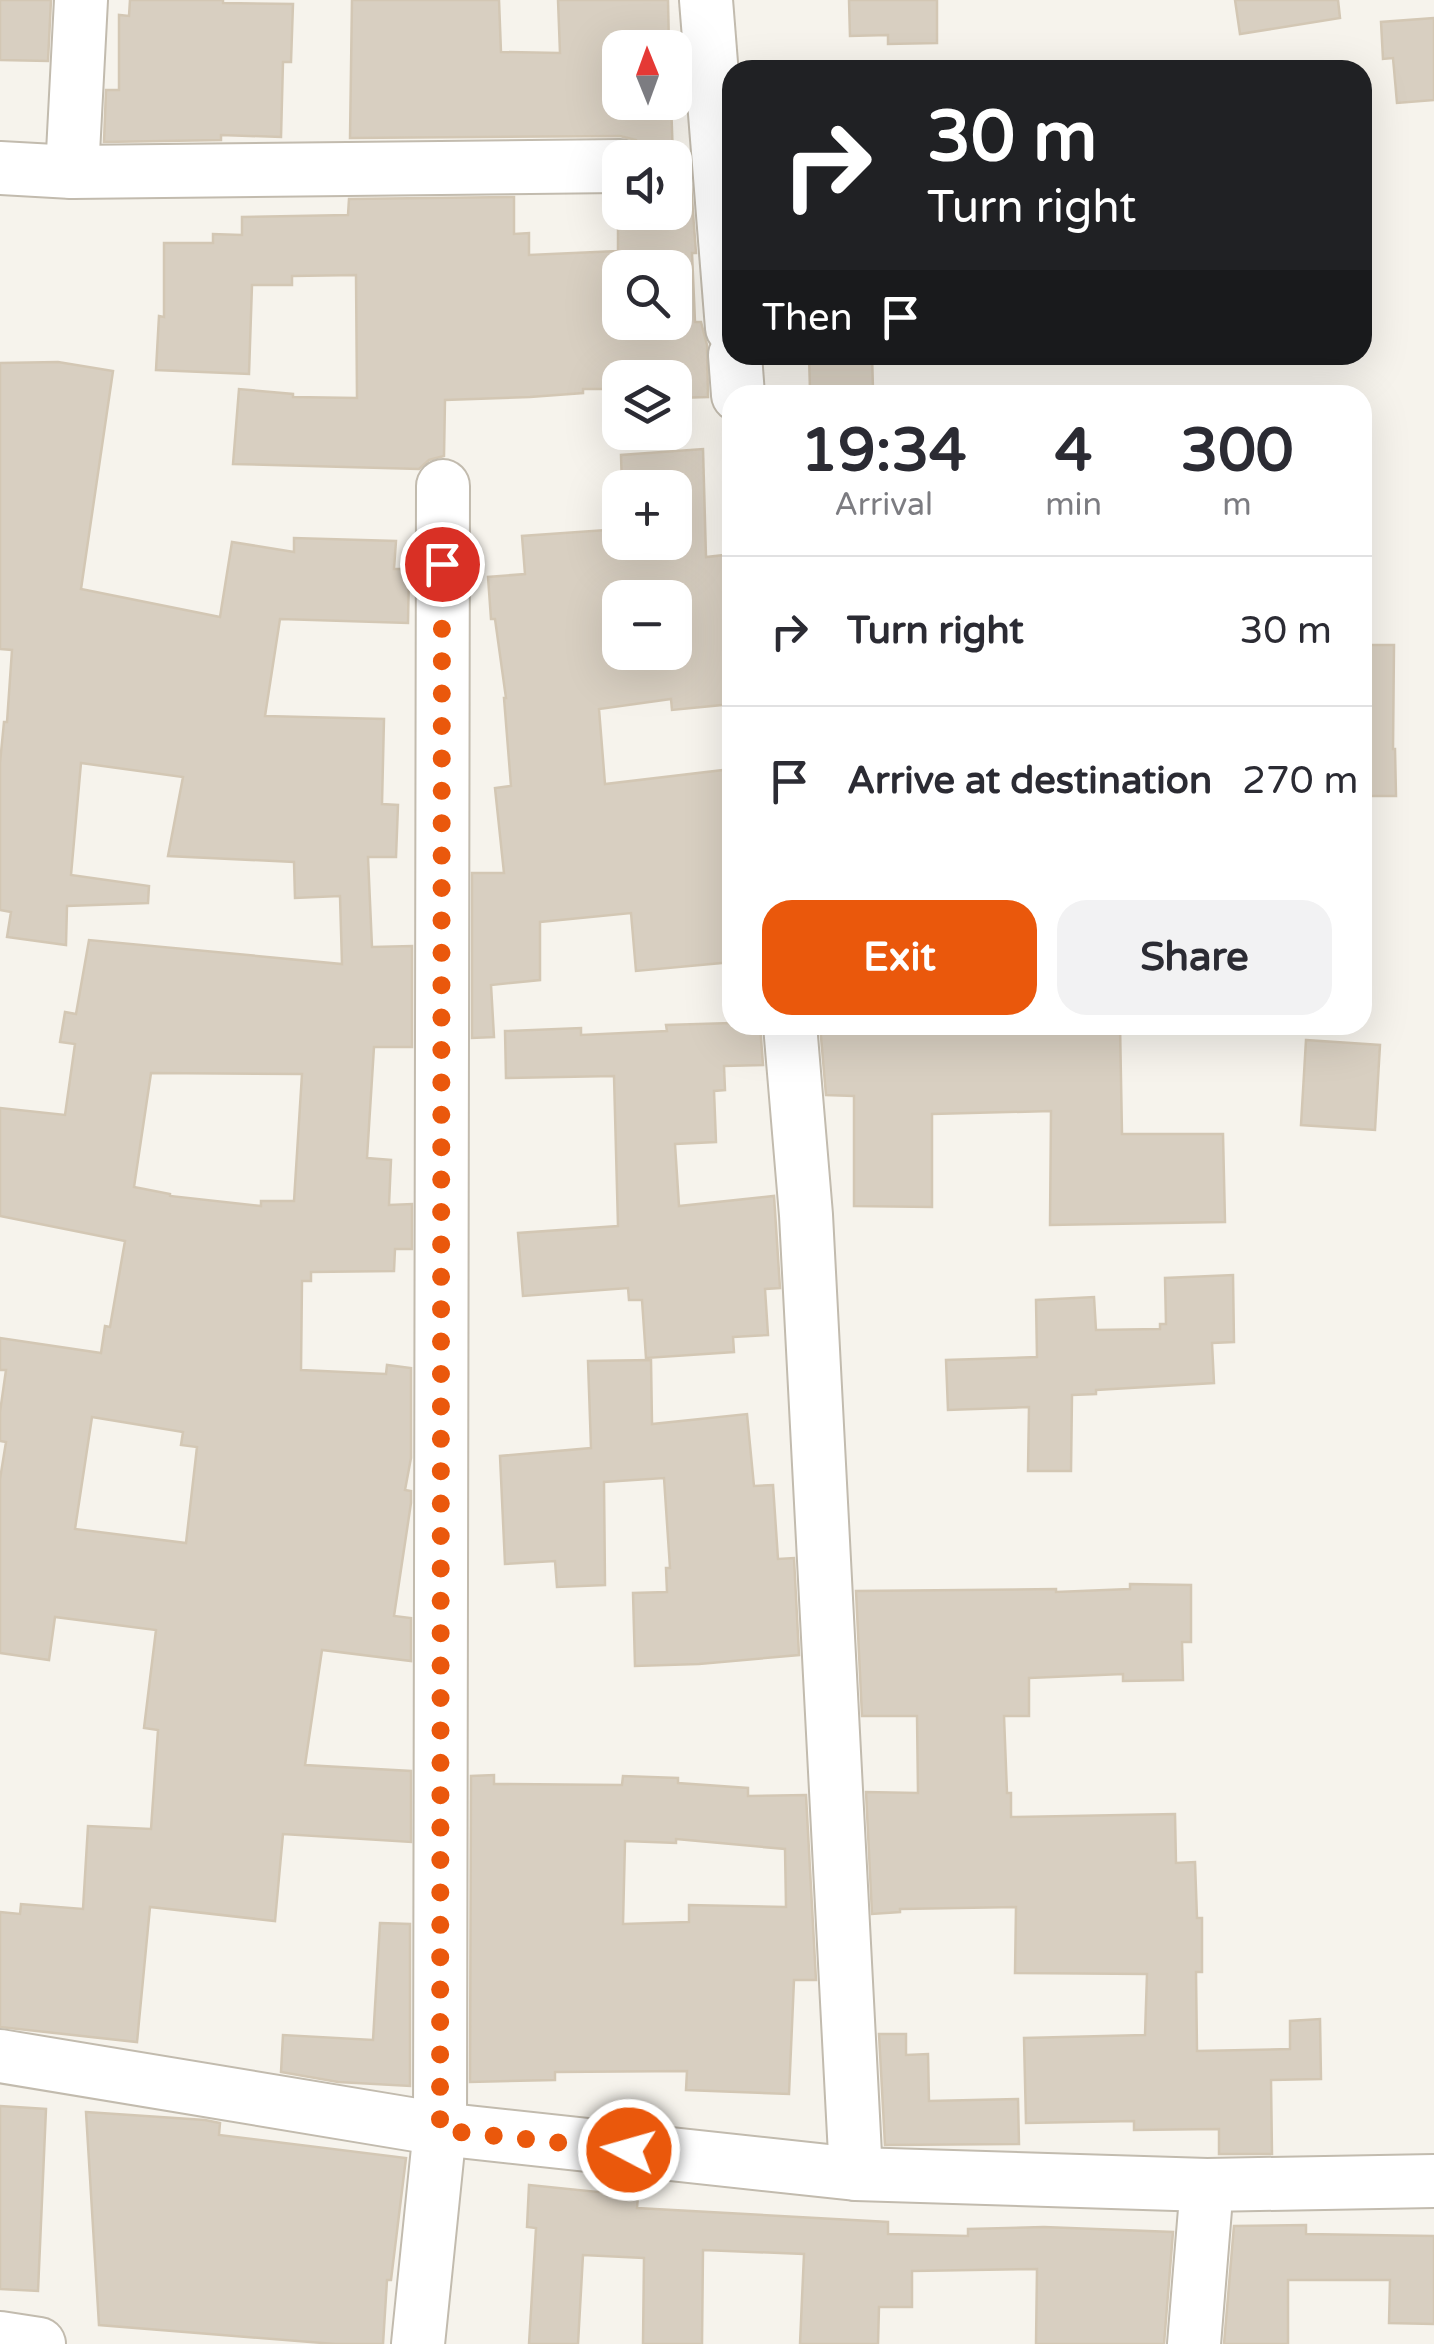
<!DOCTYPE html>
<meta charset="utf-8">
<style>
body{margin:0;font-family:"Varela Round",sans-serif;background:#f2f2f3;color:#2b2b33;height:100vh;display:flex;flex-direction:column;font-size:38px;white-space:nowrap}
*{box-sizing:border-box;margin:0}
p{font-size:32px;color:#7c7c81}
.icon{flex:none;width:55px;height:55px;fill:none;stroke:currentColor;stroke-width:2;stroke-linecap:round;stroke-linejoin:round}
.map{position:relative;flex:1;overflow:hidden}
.sheet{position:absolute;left:722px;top:385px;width:650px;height:650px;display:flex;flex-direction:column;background:#fff;border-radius:30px;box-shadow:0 10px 40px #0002}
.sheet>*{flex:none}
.top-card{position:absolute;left:722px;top:60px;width:650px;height:305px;border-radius:30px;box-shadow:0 10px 40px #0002;background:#202124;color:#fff;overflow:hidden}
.needle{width:65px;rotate:359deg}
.buttons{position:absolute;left:602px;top:30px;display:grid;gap:20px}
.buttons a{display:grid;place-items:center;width:90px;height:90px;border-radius:20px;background:#fff;box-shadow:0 10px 40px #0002;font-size:50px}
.pin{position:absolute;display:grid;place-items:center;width:85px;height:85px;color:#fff;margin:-42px;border:5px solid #fff;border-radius:50%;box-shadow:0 2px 10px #0007}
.me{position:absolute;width:110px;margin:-55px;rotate:276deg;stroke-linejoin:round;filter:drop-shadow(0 0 8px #0008)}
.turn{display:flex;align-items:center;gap:35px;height:210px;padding:0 40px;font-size:45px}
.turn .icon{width:130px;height:130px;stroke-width:2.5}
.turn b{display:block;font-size:70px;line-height:85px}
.then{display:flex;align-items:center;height:95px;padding:0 40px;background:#0003;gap:20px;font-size:38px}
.eta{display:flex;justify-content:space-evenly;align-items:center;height:170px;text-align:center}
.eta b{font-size:60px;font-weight:800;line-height:70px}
.cta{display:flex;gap:20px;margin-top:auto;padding:20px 40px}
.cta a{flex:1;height:115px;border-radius:30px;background:#ea580c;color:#fff;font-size:40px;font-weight:800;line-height:115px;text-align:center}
.cta a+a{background:#f2f2f3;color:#2b2b33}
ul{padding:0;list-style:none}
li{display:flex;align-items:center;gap:30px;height:150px;padding:0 40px;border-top:2px solid #e1e1e2}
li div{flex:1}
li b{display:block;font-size:38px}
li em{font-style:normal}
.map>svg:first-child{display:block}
.building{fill:#d8cfc1;stroke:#d3c7b4;stroke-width:2.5;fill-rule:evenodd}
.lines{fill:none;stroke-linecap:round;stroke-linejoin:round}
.minor-casing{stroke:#c2bbae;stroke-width:56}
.minor{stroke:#fff;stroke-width:52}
.route{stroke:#ea580c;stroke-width:18;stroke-dasharray:0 32.4}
</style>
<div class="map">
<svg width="1434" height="2344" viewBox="0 0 1434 2344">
<rect width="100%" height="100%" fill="#f6f3ec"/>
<g class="building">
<path d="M0 0H51L48 61 0 60Z"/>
<path d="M130 0H223V3L293 4 291 62H283L281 137 221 135V140L104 142 106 90H119V15L129 16Z"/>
<path d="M352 0H499L501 52 560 53 558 0H668L669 48H620V102H671L673 158H648L636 140 620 136 350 138Z"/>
<path d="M849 0H937V43L888 44V35L850 36Z"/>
<path d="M1235 0H1338L1340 18 1240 34Z"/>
<path d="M1434 18V100L1397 103 1393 58 1383 59 1381 22Z"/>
<path d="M675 185H691L696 253H692L695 322H701L707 345 708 397 675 398V378H620V389H583V393L530 397 445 400 444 456 429 460 419 469 233 464 239 389 293 394V397L357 398 356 275 292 276V285H252L249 374 156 370 159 316 164 317V243H213V234L242 235V217L348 215 349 199 514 197V234L529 233V255L618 251V196L620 212H675ZM620 268H675V322H620Z"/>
<path d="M809 355H872L873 389 810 390Z"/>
<path d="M58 362 113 371 81 589 220 617 232 542 294 552V538L396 541 394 569H409L408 623 280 619 265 716 384 719 382 804 398 805 396 857H368L372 947 412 946V1047H374L367 1158 391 1160 389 1205 412 1204V1249H395L394 1271 311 1272V1281H302L301 1370 386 1374 387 1365 411 1368V1458L405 1490 411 1491V1503L394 1616 411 1618V1661L322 1650 305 1765 411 1771V1842L283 1834 275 1921 150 1907 137 2042 0 2027V1912L20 1914 21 1904 83 1909 88 1826 151 1829 158 1730 144 1728 156 1630 55 1617 49 1660 0 1653V1479L6 1442 0 1441V1412L6 1370H0V1338L101 1353 105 1326 110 1327 125 1241 0 1216V1108L65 1115 75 1044 60 1042 65 1012 76 1014 89 940 342 964 340 896 295 898 294 862 168 856 183 777 81 763 71 875 149 886 148 903 67 906 66 945 7 937 11 912 0 910V763L4 722H7L12 650 0 649V363ZM151 1073 302 1074 294 1201H261V1206L170 1196V1194L134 1187ZM92 1417 183 1432 181 1445 197 1447 186 1543 75 1529Z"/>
<path d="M703 449 706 557 725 555 732 637V704L672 710 671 699 599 709 605 784 732 769V962L636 971 631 913 540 922V980L491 985 494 1037 472 1038V873H504L495 788 511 786 504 698H506L495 619H491L488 577 525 574 522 536 620 529V542H675V488H622L621 455ZM620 598H675V652H620Z"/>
<path d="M1362 645H1394L1393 749H1395L1396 796H1362Z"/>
<path d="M732 1023 760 1025 763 1065 724 1066 725 1090 714 1091 716 1142 675 1144 679 1206 774 1196 780 1288 765 1289 768 1335 733 1337 734 1352 646 1358 642 1300H629L628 1288 523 1296 518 1233 618 1226 614 1076 506 1078 505 1031 581 1028V1035L667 1031 666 1025Z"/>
<path d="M820 1025H1120L1122 1134H1223L1225 1222 1050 1225 1051 1111 932 1114V1207L854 1206V1096L826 1095Z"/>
<path d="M1306 1040 1380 1045 1375 1130 1301 1125Z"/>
<path d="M1233 1275 1234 1342 1212 1343 1214 1383 1096 1390V1394L1072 1395 1071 1471H1028L1029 1407 948 1410 946 1360 1037 1357 1036 1300 1094 1297 1096 1330 1160 1329V1324H1166L1165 1278Z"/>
<path d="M651 1360 652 1424 747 1414 754 1486 773 1485 778 1559 794 1558 799 1655 699 1664 635 1666 633 1593 667 1592 666 1568H670L664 1478 604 1482 605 1585 557 1587 555 1561 505 1564 500 1456 591 1448 588 1361Z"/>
<path d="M1130 1584 1191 1585V1642H1182L1183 1680 1123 1681V1674L1029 1678V1716H1004L1007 1793H1011V1817L1175 1814 1176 1863 1195 1862 1197 1918H1202V1972H1196L1197 2051 1290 2049V2021L1320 2019 1321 2079 1271 2080 1272 2154H1219V2129L1134 2130V2121L1026 2123 1024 2038 1145 2035 1147 1974 1015 1973 1016 1907 900 1909V1912L872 1914 866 1792 918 1793 917 1716H862L856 1591 1056 1589V1592L1130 1589Z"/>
<path d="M494 1775V1784L622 1785 623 1776 678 1778V1783L748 1788V1796L806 1795 816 1980H794L789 2094 686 2090 687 2071 555 2072V2080L470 2082 471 1776ZM676 1839 785 1849 786 1907 689 1905V1922L623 1924 625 1841 676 1843Z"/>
<path d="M380 1923 410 1924V2086L338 2082 281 2072 283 2035 373 2040Z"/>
<path d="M879 2034H906V2055L928 2054 929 2101 1018 2099 1019 2144 885 2145Z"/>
<path d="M0 2106 46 2109 38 2291 0 2289Z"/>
<path d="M86 2112 205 2120 220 2123 219 2135 406 2158 391 2280H387L383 2344H335L99 2325Z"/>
<path d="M529 2185 638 2196 637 2208 888 2222V2234L968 2236V2229L1044 2227 1173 2232 1164 2344H1036L1037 2269 912 2271V2307H879L878 2344H800L804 2254 703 2250 702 2344H643L644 2258 583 2255 578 2344H529L536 2228 527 2227Z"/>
<path d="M1306 2225V2234L1434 2236V2324L1389 2323 1390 2280H1288V2344H1224L1234 2226Z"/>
</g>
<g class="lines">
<g class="minor-casing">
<g id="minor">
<path d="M706 0 732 328"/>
<path d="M0 168 72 172 620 166"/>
<path d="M72 172 81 0"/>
<path d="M735 355 738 395"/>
<path d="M790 1025 806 1215 856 2174"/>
<path d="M0 2056 440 2129 856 2174 1207 2185 1434 2181"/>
<path d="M0 2338 39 2344"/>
<path d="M418 2344 440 2129 443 486"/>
<path d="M1194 2344 1207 2185"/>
</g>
</g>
<use href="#minor" class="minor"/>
</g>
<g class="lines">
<path class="route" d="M442 564 440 2130 629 2150"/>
</g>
</svg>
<div class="buttons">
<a><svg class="needle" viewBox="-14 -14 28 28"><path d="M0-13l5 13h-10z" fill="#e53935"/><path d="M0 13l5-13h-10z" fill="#7c7c81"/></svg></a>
<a><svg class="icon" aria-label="sound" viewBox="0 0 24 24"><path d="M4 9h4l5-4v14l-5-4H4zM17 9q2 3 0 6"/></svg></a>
<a><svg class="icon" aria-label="search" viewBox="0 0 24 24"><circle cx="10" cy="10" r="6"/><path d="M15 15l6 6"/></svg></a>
<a><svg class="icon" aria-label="layers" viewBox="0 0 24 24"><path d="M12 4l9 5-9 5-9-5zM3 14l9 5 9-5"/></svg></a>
<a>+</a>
<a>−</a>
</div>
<div class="pin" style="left:442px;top:564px;background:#d93025"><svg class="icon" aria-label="arrive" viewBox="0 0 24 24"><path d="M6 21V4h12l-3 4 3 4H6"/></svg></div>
<svg class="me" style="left:629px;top:2150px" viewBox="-20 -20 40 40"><circle r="17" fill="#ea580c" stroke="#fff" stroke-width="3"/><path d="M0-11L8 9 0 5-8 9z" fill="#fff"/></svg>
<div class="top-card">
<div class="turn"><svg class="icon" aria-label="right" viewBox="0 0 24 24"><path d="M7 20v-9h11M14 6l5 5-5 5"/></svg><div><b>30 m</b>Turn right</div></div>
<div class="then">Then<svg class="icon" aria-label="arrive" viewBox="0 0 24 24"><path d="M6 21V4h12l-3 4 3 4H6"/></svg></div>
</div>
<section class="sheet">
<div class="eta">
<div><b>19:34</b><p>Arrival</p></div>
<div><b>4</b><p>min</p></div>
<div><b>300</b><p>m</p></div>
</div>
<ul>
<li><svg class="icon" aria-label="right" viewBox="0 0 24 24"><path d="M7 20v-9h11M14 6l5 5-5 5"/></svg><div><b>Turn right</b></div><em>30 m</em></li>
<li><svg class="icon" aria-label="arrive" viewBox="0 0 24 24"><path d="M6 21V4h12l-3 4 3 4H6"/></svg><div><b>Arrive at destination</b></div><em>270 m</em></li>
</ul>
<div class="cta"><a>Exit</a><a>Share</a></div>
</section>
</div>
